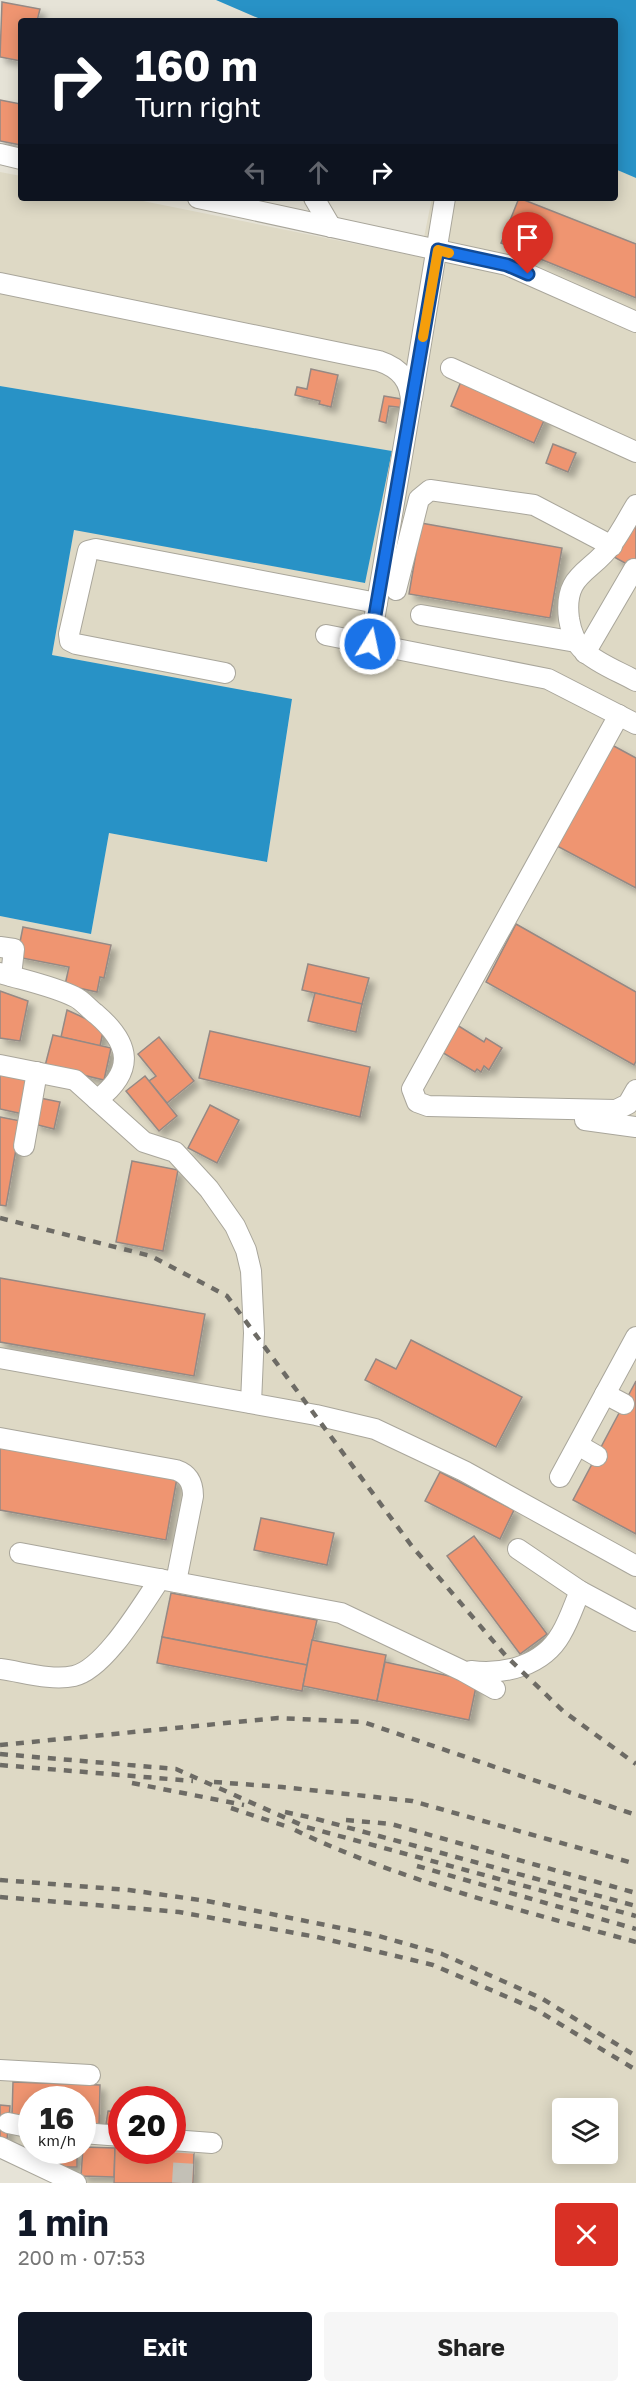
<!DOCTYPE html>
<meta charset="utf-8">
<style>
body{margin:0;font-family:"Golos Text",sans-serif;background:#f6f6f6;color:#222;height:100vh;display:flex;flex-direction:column;font-size:22px;white-space:nowrap}
*{box-sizing:border-box;margin:0}
p{font-size:20px;color:#767676}
.icon{flex:none;width:33px;height:33px;fill:none;stroke:currentColor;stroke-width:2;stroke-linecap:round;stroke-linejoin:round}
.map{position:relative;height:2183px;overflow:hidden}
.drawer{display:flex;flex-direction:column;background:#fff;flex:1}
.drawer>*{flex:none}
.hud{position:absolute;left:18px;top:18px;width:600px;height:183px;border-radius:6px;box-shadow:0 3px 15px #0003;background:#111827;color:#fff;overflow:hidden}
.fabs{position:absolute;left:552px;top:2098px;display:grid;gap:12px}
.fabs a{display:grid;place-items:center;width:66px;height:66px;border-radius:6px;background:#fff;box-shadow:0 3px 15px #0003;font-size:30px}
.speed{position:absolute;left:18px;top:2086px;display:flex;gap:12px;font-size:30px;font-weight:700;text-align:center}
.speed>*{display:grid;place-content:center;width:78px;height:78px;border-radius:50%;background:#fff;box-shadow:0 3px 15px #0003;line-height:1}
.speed small{font-size:15px;font-weight:400}
.speed .limit{border:9px solid #d22;background:#fff;color:#111}
.pin{position:absolute;display:grid;place-items:center;width:51px;height:51px;color:#fff;margin:-62px -26px;border-radius:50% 50% 50% 0;rotate:-45deg;box-shadow:0 0 6px #0007}
.pin .icon{rotate:45deg}
.me{position:absolute;width:66px;margin:-33px;rotate:10deg;stroke-linejoin:round;filter:drop-shadow(0 0 4px #0008)}
.turn{display:flex;align-items:center;gap:21px;height:126px;padding:0 18px;font-size:27px}
.turn .icon{width:78px;height:78px;stroke-width:2.5}
.turn b{display:block;font-size:42px;line-height:51px}
.lanes{display:flex;align-items:center;height:57px;padding:0 18px;background:#0003;justify-content:center;gap:30px;direction:ltr}
.lanes .off{opacity:.35}
.round{display:grid;place-items:center;flex:none;width:63px;height:63px;border-radius:6px;background:#f6f6f6}
.summary{display:flex;align-items:center;justify-content:space-between;height:102px;padding:0 18px}
h1{font-size:36px;font-weight:700;line-height:45px;color:#111827}
.action{display:flex;gap:12px;margin-top:auto;padding:12px 18px}
.action a{flex:1;height:69px;border-radius:6px;background:#111827;color:#fff;font-size:24px;font-weight:700;line-height:69px;text-align:center}
.action a+a{background:#f6f6f6;color:#222}
.map>svg:first-child{display:block}
.built{fill:#ded9c5;fill-rule:evenodd}
.water{fill:#2892c6}
.building{fill:#ef9571;stroke:#958984;stroke-width:1.5;filter:url(#shadow)}
.lines{fill:none;stroke-linecap:round;stroke-linejoin:round}
.minor-tunnel{stroke:#c3c0b6;stroke-width:20;stroke-dasharray:20 10;stroke-linecap:butt}
.minor-casing{stroke:#a9a69b;stroke-width:22}
.minor{stroke:#fff;stroke-width:20}
.rail{stroke:#6d6b65;stroke-width:4.5;stroke-dasharray:8 8;stroke-linecap:butt}
.route-casing{stroke:#114b97;stroke-width:15}
.route{stroke:#1a73e8;stroke-width:10}
.slow{stroke:#f59e0b;stroke-width:10}
</style>
<div class="map">
<svg width="636" height="2183" viewBox="0 0 636 2183">
<defs>
<filter id="shadow"><feDropShadow dx="5.5" dy="5.5" stdDeviation="3" flood-color="#0004"/></filter>
</defs>
<rect width="100%" height="100%" fill="#e6e3d7"/>
<path class="built" d="M615 169 636 178V2183H51L0 2153V916L91 934 109 833 267 862 292 700 52 655 74 529 364 583 391 451 0 386V172L21 176V198H128L420 257 432 198H615ZM32 2100H82V2151H32ZM122 2100H172V2151H122ZM562 2109H608V2154H562Z"/>
<g class="water">
<path d="M216 0H636V178L615 169V21H265Z"/>
<path d="M0 386 392 451 365 583 74 530 52 655 292 699 267 862 109 833 91 934 0 916Z"/>
</g>
<g class="building">
<path d="M2 2 40 9 37 21H21V61L0 57Z"/>
<path d="M0 100 21 104V145L0 141Z"/>
<path d="M519 198 636 244V298L501 243Z"/>
<path d="M311 369 338 375 331 407 319 404 320 401 295 395 297 387 307 389Z"/>
<path d="M462 379 546 416 534 443 451 406Z"/>
<path d="M384 396 408 400 406 408 389 406 386 423 379 421Z"/>
<path d="M553 444 576 453 568 472 546 463Z"/>
<path d="M636 519V569L614 557Z"/>
<path d="M421 523 562 548 550 618 409 594Z"/>
<path d="M612 745 636 758V888L557 846Z"/>
<path d="M516 924 636 992V1061L634 1065 486 982Z"/>
<path d="M23 927 111 945 104 978 100 977 97 992 65 985 69 967 17 957Z"/>
<path d="M308 964 369 978 362 1004 302 990Z"/>
<path d="M0 991 28 1001 20 1041 0 1038Z"/>
<path d="M315 993 362 1004 356 1032 308 1021Z"/>
<path d="M67 1010 104 1027 100 1046 61 1037Z"/>
<path d="M457 1025 484 1042 486 1038 502 1048 489 1070 484 1066 481 1072 477 1069 475 1072 440 1051Z"/>
<path d="M210 1031 370 1067 360 1117 199 1078Z"/>
<path d="M53 1035 111 1048 104 1080 45 1066Z"/>
<path d="M159 1037 194 1081 167 1103 149 1081 156 1076 138 1054Z"/>
<path d="M0 1069 30 1075 23 1114 0 1109Z"/>
<path d="M145 1076 177 1116 159 1131 126 1091Z"/>
<path d="M40 1098 60 1102 54 1129 34 1124Z"/>
<path d="M210 1105 239 1120 217 1163 188 1148Z"/>
<path d="M0 1117 21 1121 6 1206 0 1205Z"/>
<path d="M132 1161 178 1170 163 1251 116 1242Z"/>
<path d="M0 1278 205 1314 194 1376 0 1342Z"/>
<path d="M411 1340 522 1397 496 1447 365 1380 376 1359 396 1369Z"/>
<path d="M636 1381V1534L573 1500Z"/>
<path d="M0 1447 177 1478 166 1540 0 1510Z"/>
<path d="M440 1472 514 1510 500 1539 425 1501Z"/>
<path d="M261 1518 334 1533 327 1565 254 1550Z"/>
<path d="M474 1536 547 1634 520 1654 447 1556Z"/>
<path d="M171 1593 317 1620 307 1665 162 1637Z"/>
<path d="M162 1637 307 1665 302 1691 157 1663Z"/>
<path d="M312 1640 386 1655 377 1701 303 1686Z"/>
<path d="M385 1662 477 1682 469 1720 377 1701Z"/>
<path d="M13 2082 100 2085 99 2127H82V2100H32V2117L12 2116Z"/>
<path d="M0 2105 10 2106 7 2140H0Z"/>
<path d="M108 2111 122 2112V2126L106 2124Z"/>
<path d="M83 2147 115 2148 114 2177 81 2176Z"/>
<path d="M115 2148H122V2151H194L193 2183H114Z"/>
<path d="M61 2151H77V2167H60Z"/>
</g>
<g class="lines">
<path class="minor-tunnel" d="M182 2183 184 2151"/>
<g class="minor-casing">
<g id="minor">
<path d="M0 154 21 159"/>
<path d="M198 198 507 265 636 322"/>
<path d="M314 198 331 227"/>
<path d="M0 283 379 361C400 368 411 381 411 403L370 644"/>
<path d="M451 368 636 452"/>
<path d="M412 398 445 198"/>
<path d="M636 505C628 518 621 532 612 544 591 574 563 573 569 619 571 631 575 643 584 651 598 664 620 672 636 681"/>
<path d="M396 590 419 499 430 490 534 505 612 546"/>
<path d="M421 615 576 642"/>
<path d="M326 635 548 679 636 724"/>
<path d="M585 653 634 569"/>
<path d="M225 673 76 644 70 641 69 634 88 551 96 549 377 603"/>
<path d="M619 715 412 1089 417 1102 428 1106 616 1110 628 1104 636 1090"/>
<path d="M0 947 14 949 11 976"/>
<path d="M0 973C23 980 53 986 75 997 82 1000 89 1009 96 1014 131 1044 135 1071 97 1100"/>
<path d="M0 1065 75 1080 144 1142 175 1152 209 1189 235 1226 246 1250 251 1271 254 1333 251 1403"/>
<path d="M585 1120 636 1127"/>
<path d="M24 1146 37 1072"/>
<path d="M0 1358 316 1415 375 1429 464 1471 636 1566"/>
<path d="M605 1394 624 1404"/>
<path d="M0 1438 176 1470C188 1474 193 1483 193 1496L176 1582"/>
<path d="M578 1445 597 1456"/>
<path d="M560 1477 636 1337"/>
<path d="M518 1549 580 1591 636 1621"/>
<path d="M20 1553 341 1613 463 1671 495 1689"/>
<path d="M0 1669C23 1672 51 1681 74 1676 105 1669 142 1605 160 1579"/>
<path d="M471 1671C504 1675 543 1666 561 1634 569 1621 574 1605 580 1591"/>
<path d="M0 2070 90 2075"/>
<path d="M8 2123 32 2128"/>
<path d="M82 2133 122 2136"/>
<path d="M172 2140 212 2143"/>
<path d="M0 2147 76 2183"/>
</g>
</g>
<use href="#minor" class="minor"/>
<g class="rail">
<path d="M0 1218 151 1256 227 1296 411 1545 506 1656 563 1711 636 1764"/>
<path d="M0 1745 278 1718 363 1722 636 1815"/>
<path d="M0 1754 176 1769 306 1827 636 1916"/>
<path d="M0 1765 193 1781"/>
<path d="M214 1782 282 1787 412 1801 636 1864"/>
<path d="M132 1783 244 1805"/>
<path d="M231 1808 285 1826"/>
<path d="M285 1812 313 1818 636 1906"/>
<path d="M346 1820 391 1824 636 1893"/>
<path d="M295 1830C403 1882 521 1910 636 1942"/>
<path d="M417 1866 636 1929"/>
<path d="M0 1880 129 1890 207 1901 375 1935 442 1954 541 1998 636 2056"/>
<path d="M0 1897 179 1912 317 1937 433 1965 535 2009 636 2070"/>
</g>
</g>
<g class="lines">
<g class="route-casing">
<path id="route" d="M370 644 438 250 507 265 528 274"/>
</g>
<use href="#route" class="route"/>
<path class="slow" d="M423 337 438 250 449 253"/>
</g>
</svg>
<div class="fabs">
<a><svg class="icon" aria-label="layers" viewBox="0 0 24 24"><path d="M12 4l9 5-9 5-9-5zM3 14l9 5 9-5"/></svg></a>
</div>
<div class="speed"><div>16<small>km/h</small></div><div class="limit">20</div></div>
<div class="pin" style="left:528px;top:274px;background:#d93025"><svg class="icon" aria-label="arrive" viewBox="0 0 24 24"><path d="M6 21V4h12l-3 4 3 4H6"/></svg></div>
<svg class="me" style="left:370px;top:644px" viewBox="-20 -20 40 40"><circle r="17" fill="#1a73e8" stroke="#fff" stroke-width="3"/><path d="M0-11L8 9 0 5-8 9z" fill="#fff"/></svg>
<div class="hud">
<div class="turn"><svg class="icon" aria-label="right" viewBox="0 0 24 24"><path d="M7 20v-9h11M14 6l5 5-5 5"/></svg><div><b>160 m</b>Turn right</div></div>
<div class="lanes"><svg class="icon off" aria-label="left" viewBox="0 0 24 24"><path d="M17 20v-9H6M10 6l-5 5 5 5"/></svg><svg class="icon off" aria-label="ahead" viewBox="0 0 24 24"><path d="M12 20V5M6 11l6-6 6 6"/></svg><svg class="icon" aria-label="right" viewBox="0 0 24 24"><path d="M7 20v-9h11M14 6l5 5-5 5"/></svg></div>
</div>
</div>
<section class="drawer">
<div class="summary"><div><h1>1 min</h1><p>200 m · 07:53</p></div><a class="round" style="background:#d93025;color:#fff"><svg class="icon" aria-label="close" viewBox="0 0 24 24"><path d="M6 6l12 12M18 6L6 18"/></svg></a></div>
<div class="action"><a>Exit</a><a>Share</a></div>
</section>
